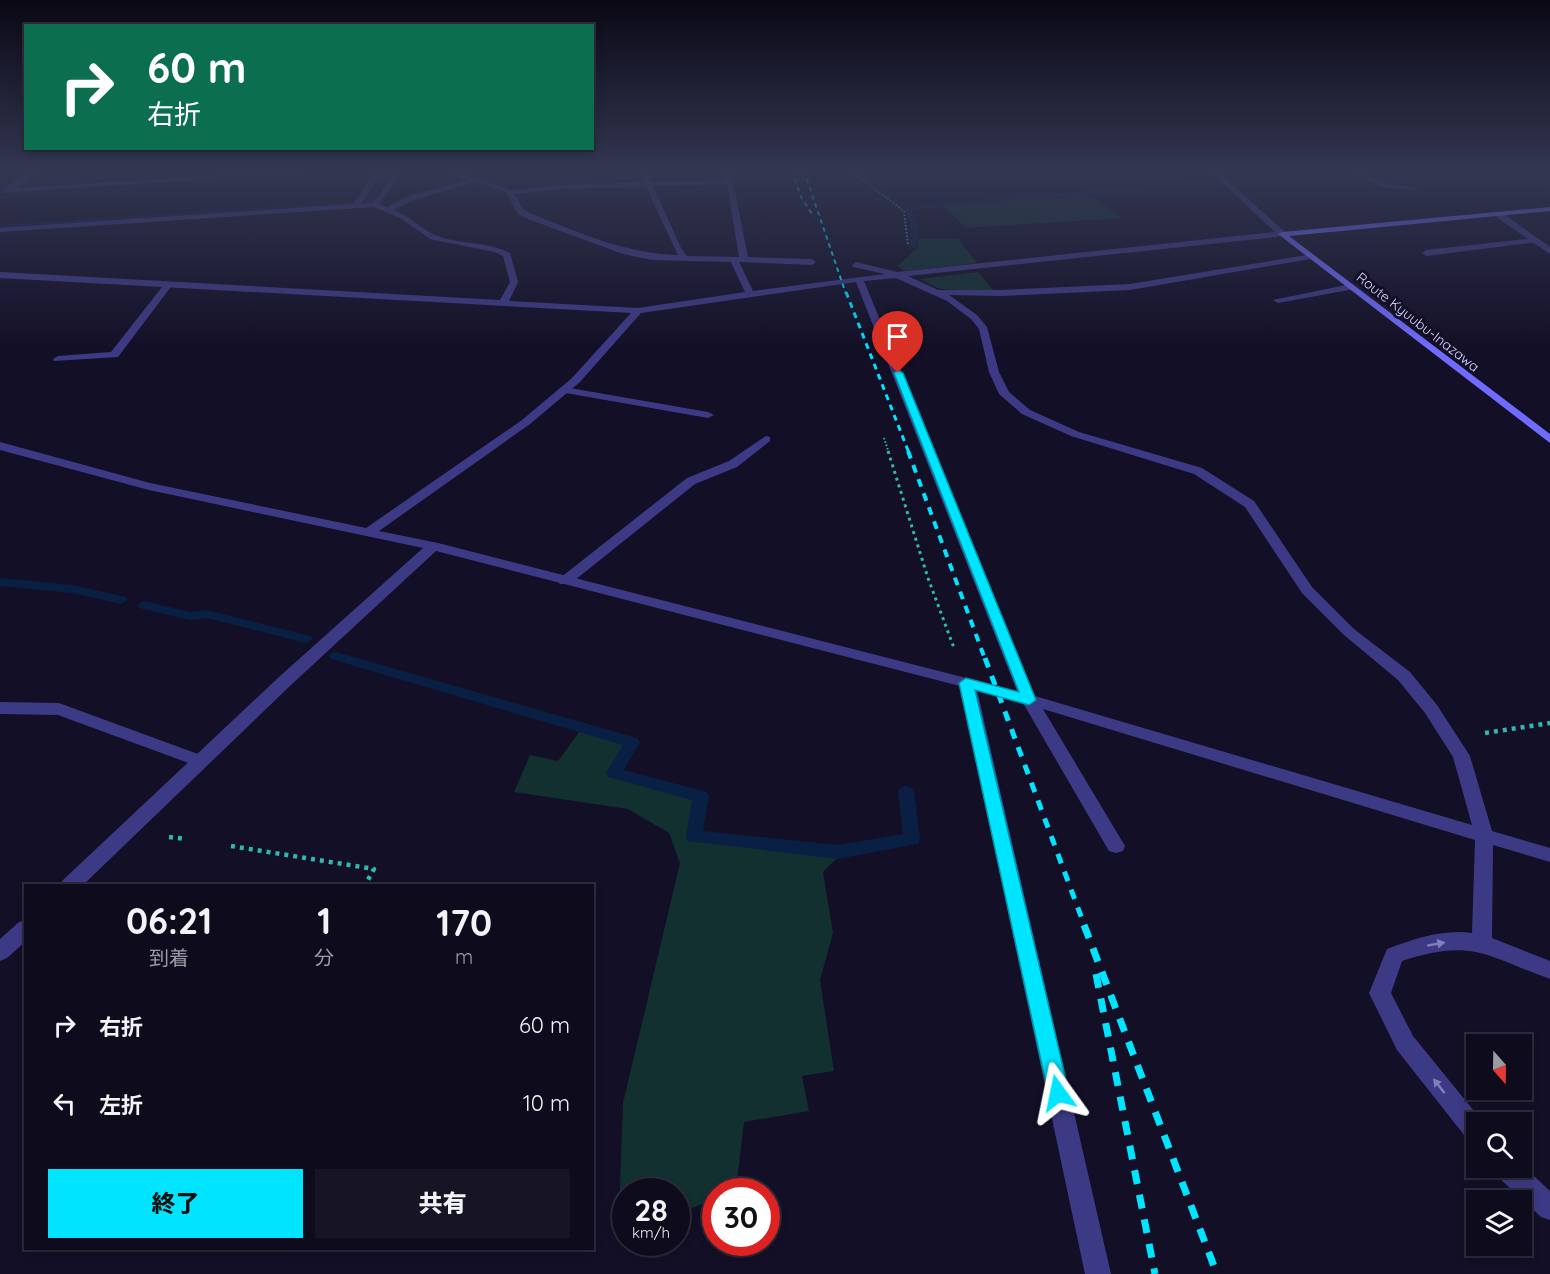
<!DOCTYPE html>
<html lang="ja">
<meta charset="utf-8">
<style>
body{margin:0;font-family:Quicksand,"Noto Sans JP",sans-serif;background:#171425;color:#f1f3f6;height:100vh;display:flex;flex-direction:column;font-size:22px;white-space:nowrap}
*{box-sizing:border-box;margin:0}
p{font-size:20px;color:#9b9ba3}
.icon{flex:none;width:33px;height:33px;fill:none;stroke:currentColor;stroke-width:2;stroke-linecap:round;stroke-linejoin:round}
.map{position:relative;flex:1;overflow:hidden}
.details{position:absolute;left:24px;top:884px;width:570px;height:366px;display:flex;flex-direction:column;background:#0e0b1c;border-radius:0px;box-shadow:0 3px 9px #0003,0 0 0 2px #2e2b3b}
.details>*{flex:none}
.top-card{position:absolute;left:24px;top:24px;width:570px;height:126px;border-radius:0px;box-shadow:0 3px 9px #0003,0 0 0 2px #2e2b3b;background:#0b6e4f;color:#fff;overflow:hidden}
.needle{width:39px;rotate:160deg}
.fabs{position:absolute;left:1466px;top:1034px;display:grid;gap:12px}
.fabs a{display:grid;place-items:center;width:66px;height:66px;border-radius:0px;background:#0e0b1c;box-shadow:0 3px 9px #0003,0 0 0 2px #2e2b3b;font-size:30px}
.speed{position:absolute;left:612px;top:1178px;display:flex;gap:12px;font-size:30px;font-weight:700;text-align:center}
.speed>*{display:grid;place-content:center;width:78px;height:78px;border-radius:50%;background:#0e0b1c;box-shadow:0 3px 9px #0003,0 0 0 2px #2e2b3b;line-height:1}
.speed small{font-size:15px;font-weight:400}
.speed .limit{border:9px solid #d22;background:#fff;color:#111}
.pin{position:absolute;display:grid;place-items:center;width:51px;height:51px;color:#fff;margin:-62px -26px;border-radius:50% 50% 50% 0;rotate:-45deg;box-shadow:0 0 6px #0007}
.pin .icon{rotate:45deg}
.me{position:absolute;width:66px;margin:-33px;rotate:348deg;stroke-linejoin:round;filter:drop-shadow(0 0 4px #0008)}
.turn{display:flex;align-items:center;gap:21px;height:126px;padding:0 24px;font-size:27px}
.turn .icon{width:78px;height:78px;stroke-width:2.5}
.turn b{display:block;font-size:42px;line-height:51px}
.eta{display:flex;justify-content:space-evenly;align-items:center;height:102px;text-align:center}
.eta b{font-size:36px;font-weight:800;line-height:42px}
.cta{display:flex;gap:12px;margin-top:auto;padding:12px 24px}
.cta a{flex:1;height:69px;border-radius:0px;background:#00e5ff;color:#111;font-size:24px;font-weight:800;line-height:69px;text-align:center}
.cta a+a{background:#171425;color:#f1f3f6}
ul{padding:0;list-style:none}
li{display:flex;align-items:center;gap:18px;height:78px;padding:0 24px}
li div{flex:1}
li b{display:block;font-size:22px}
li em{font-style:normal}
.map>svg:first-child{display:block}
.green{fill:#12302f}
.lines{fill:none;stroke-linecap:round;stroke-linejoin:round}
.stream{fill:#0a1f44;fill-rule:evenodd}
.path-far2{stroke:#2fb8b0;stroke-width:2;stroke-dasharray:1.5 2;stroke-linecap:butt}
.path-far1{stroke:#2fb8b0;stroke-width:3;stroke-dasharray:3 4;stroke-linecap:butt}
.path{stroke:#2fb8b0;stroke-width:4.5;stroke-dasharray:4 5;stroke-linecap:butt}
.service{fill:#3d3a85;fill-rule:evenodd}
.minor{fill:#3d3a85;fill-rule:evenodd}
.secondary{fill:#6f6bff;fill-rule:evenodd}
.rail-far4{stroke:#00e5ff;stroke-width:2;stroke-dasharray:4.5 4;stroke-linecap:butt}
.rail-far3{stroke:#00e5ff;stroke-width:3;stroke-dasharray:6 5;stroke-linecap:butt}
.rail-far2{stroke:#00e5ff;stroke-width:4;stroke-dasharray:8 7;stroke-linecap:butt}
.rail-far1{stroke:#00e5ff;stroke-width:5;stroke-dasharray:10 9;stroke-linecap:butt}
.rail{stroke:#00e5ff;stroke-width:7;stroke-dasharray:14 11;stroke-linecap:butt}
.oneway{fill:#837fbc}
.route{fill:#00e5ff;stroke:#0095a6;stroke-width:1.5}
.labels{text-anchor:middle;dominant-baseline:central;stroke-width:6;stroke-linejoin:round;paint-order:stroke}
.far-street-label{font-size:14px;fill:#d9d4ff;stroke:#130f26}
</style>
<div class="map">
<svg width="1550" height="1274" viewBox="0 0 1550 1274">
<rect width="100%" height="100%" fill="#130f26"/>
<g class="green">
<path d="M1092 196 1122 218 966 228 944 206Z"/>
<path d="M918 239H958L977 263 904 271 898 266 918 247Z"/>
<path d="M978 272 995 292 940 289 920 279Z"/>
<path d="M580 731 625 744 608 775 697 799 689 840 839 856 823 872 833 933 820 980 834 1071 802 1076 809 1111 744 1122 736 1189 716 1191 715 1198 677 1215 676 1191H626L625 1238 618 1241 623 1103 680 863 669 833 628 809 514 792 530 755 558 761Z"/>
</g>
<g class="lines">
<g class="stream">
<path d="M385 171H391L371 203H367Z"/>
<path d="M1215 181 1217 184 911 210 918 226 917 246 913 248 909 246 911 226 904 208 907 206Z"/>
<path d="M351 202 349 205 0 229V225Z"/>
<path d="M0 578 72 585 126 597 127 600 121 604 72 593 0 586Z"/>
<path d="M144 601 190 612 207 610 311 636 313 639 306 643 207 618 190 620 139 608 137 605Z"/>
<path d="M336 652 637 738 640 742 624 770 707 792 709 796 703 831 838 845 903 834 898 792 900 788 906 786 912 788 914 792 920 839 918 844 912 845 838 859 688 841 686 836 692 800 608 777 606 773 623 745 331 659 329 656 331 653Z"/>
</g>
<g class="path-far2">
<path d="M851 171 904 211 908 245"/>
<path d="M884 438 889 453"/>
</g>
<path class="path-far1" d="M888 451 928 578 954 648"/>
<g class="path">
<path d="M1485 733 1550 723"/>
<path d="M169 837 186 839"/>
<path d="M231 846 374 869 365 885"/>
</g>
<g class="service">
<path d="M1351 171H1360L1386 183 1418 188 1414 190 1381 187Z"/>
<path d="M1534 238 1538 240 1537 242 1426 256 1422 253 1426 250Z"/>
<path d="M166 282 173 284 118 357 54 361 53 359 58 356 111 352Z"/>
<path d="M1351 284 1354 285V289L1278 303 1273 300Z"/>
<path d="M564 387 708 412 714 415 708 418 560 392 559 390Z"/>
<path d="M766 436 770 437V441L737 467 695 484 570 584H560L558 581 560 578 687 478 729 461Z"/>
<path d="M0 702 59 703 206 757 209 761 206 765H194L58 715 0 714Z"/>
</g>
<g class="minor">
<path d="M32 171H40L15 188 294 171H327L3 193 4 188Z"/>
<path d="M376 171H383L361 204 373 203 396 171H403L379 204 387 207 408 196 468 180 445 171H454L512 190 562 185 644 182 640 171H646L651 182 726 180 724 171H731L748 257 812 259 816 262 812 265 739 262 753 291 885 274 853 267 852 265 856 262 897 272 1275 232 1210 171H1217L1285 232V236L908 276 938 290H1001L1130 284 1313 254V258L1310 259 1130 290 1001 296 949 295 977 315 987 327 999 372 1009 392 1030 410 1079 432 1202 468 1254 501 1312 587 1354 629 1410 672 1437 705 1470 756 1492 831 1550 848V862L1493 845 1492 938 1550 961V979C1485 956 1474 938 1402 961L1391 993 1413 1036 1483 1122H1476V1144L1468 1140 1397 1050 1369 993 1387 949C1414 939 1443 929 1472 933L1475 840 1043 709 1125 846 1123 851 1116 853 1109 851 1023 703 977 690 1111 1274H1085L960 686 436 551 291 685 83 885H60L63 880 279 677 423 548 149 490 0 450V442L150 483 366 528 522 420 572 378 631 313 0 278V272L500 300 510 282 503 256 495 252 430 239 402 219 374 207 0 232V228L353 204ZM475 182 506 192 518 214 528 219 623 254 652 260 731 262 745 292 638 308 509 301 518 282 510 253C487 241 458 245 435 235 420 228 410 216 394 210L414 200ZM727 184 739 257 687 256 681 248 653 186ZM646 187 678 255C627 254 581 233 534 215L524 210 514 194 562 189ZM896 278 947 301 971 319 979 329 989 372 999 394 1022 414 1071 436 1194 474 1245 507 1302 593 1344 635 1398 680 1425 713 1453 757 1472 825 1035 696 864 281ZM856 282 1017 691 438 543 379 531 530 424 580 382 641 313Z"/>
<path d="M1495 212H1501L1550 247V254L1495 216Z"/>
<path d="M26 920V941L7 958 0 961V939L19 922Z"/>
<path d="M1521 1164 1550 1191V1220L1541 1217 1497 1176 1494 1167H1521Z"/>
</g>
<path class="secondary" d="M1550 207V211L1289 236 1550 434V443L1278 234 1282 232Z"/>
<g class="rail-far4">
<path d="M792 171 801 197 814 217"/>
<path d="M804 171 846 294"/>
</g>
<path class="rail-far3" d="M846 292 909 453"/>
<path class="rail-far2" d="M908 451 985 659"/>
<path class="rail-far1" d="M985 658 1085 927"/>
<g class="rail">
<path d="M1084 925 1217 1274"/>
<path d="M1096 974 1155 1274"/>
</g>
</g>
<defs><path id="oneway-solid" d="M-6-.8H1V-3.2L6.5 0L1 3.2V.8H-6Z" transform="scale(1.5)"/></defs>
<g class="oneway">
<use href="#oneway-solid" transform="translate(1436 944) rotate(-10)"/>
<use href="#oneway-solid" transform="translate(1439 1086) rotate(-128)"/>
</g>
<linearGradient id="sky" x2="0" y2="1"><stop stop-color="#0a0815"/><stop offset="0.49" stop-color="#333752"/><stop offset="1" stop-color="#333752" stop-opacity="0"/></linearGradient>
<rect width="1550" height="349" fill="url(#sky)"/>
<path class="route" d="M898 370 903 373 1036 700 1029 705 975 690 1069 1093 1066 1100 1058 1103 1051 1100 1048 1093 959 683 966 678 1019 692 894 373Z"/>
<g class="labels">
<g class="far-street-label">
<text transform="translate(1418 322) rotate(38)">Route Kyuubu-Inazawa</text>
</g>
</g>
</svg>
<div class="fabs">
<a><svg class="needle" viewBox="-14 -14 28 28"><path d="M0-13l5 13h-10z" fill="#e53935"/><path d="M0 13l5-13h-10z" fill="#9b9ba3"/></svg></a>
<a><svg class="icon" aria-label="search" viewBox="0 0 24 24"><circle cx="10" cy="10" r="6"/><path d="M15 15l6 6"/></svg></a>
<a><svg class="icon" aria-label="layers" viewBox="0 0 24 24"><path d="M12 4l9 5-9 5-9-5zM3 14l9 5 9-5"/></svg></a>
</div>
<div class="speed"><div>28<small>km/h</small></div><div class="limit">30</div></div>
<div class="pin" style="left:898px;top:373px;background:#d93025"><svg class="icon" aria-label="arrive" viewBox="0 0 24 24"><path d="M6 21V4h12l-3 4 3 4H6"/></svg></div>
<svg class="me" style="left:1058px;top:1093px" viewBox="-20 -20 40 40"><path d="M0-17L14 15 0 8-14 15z" fill="#00e5ff" stroke="#fff" stroke-width="4"/></svg>
<div class="top-card">
<div class="turn"><svg class="icon" aria-label="right" viewBox="0 0 24 24"><path d="M7 20v-9h11M14 6l5 5-5 5"/></svg><div><b>60 m</b>右折</div></div>
</div>
<section class="details">
<div class="eta">
<div><b>06:21</b><p>到着</p></div>
<div><b>1</b><p>分</p></div>
<div><b>170</b><p>m</p></div>
</div>
<ul>
<li><svg class="icon" aria-label="right" viewBox="0 0 24 24"><path d="M7 20v-9h11M14 6l5 5-5 5"/></svg><div><b>右折</b></div><em>60 m</em></li>
<li><svg class="icon" aria-label="left" viewBox="0 0 24 24"><path d="M17 20v-9H6M10 6l-5 5 5 5"/></svg><div><b>左折</b></div><em>10 m</em></li>
</ul>
<div class="cta"><a>終了</a><a>共有</a></div>
</section>
</div>
